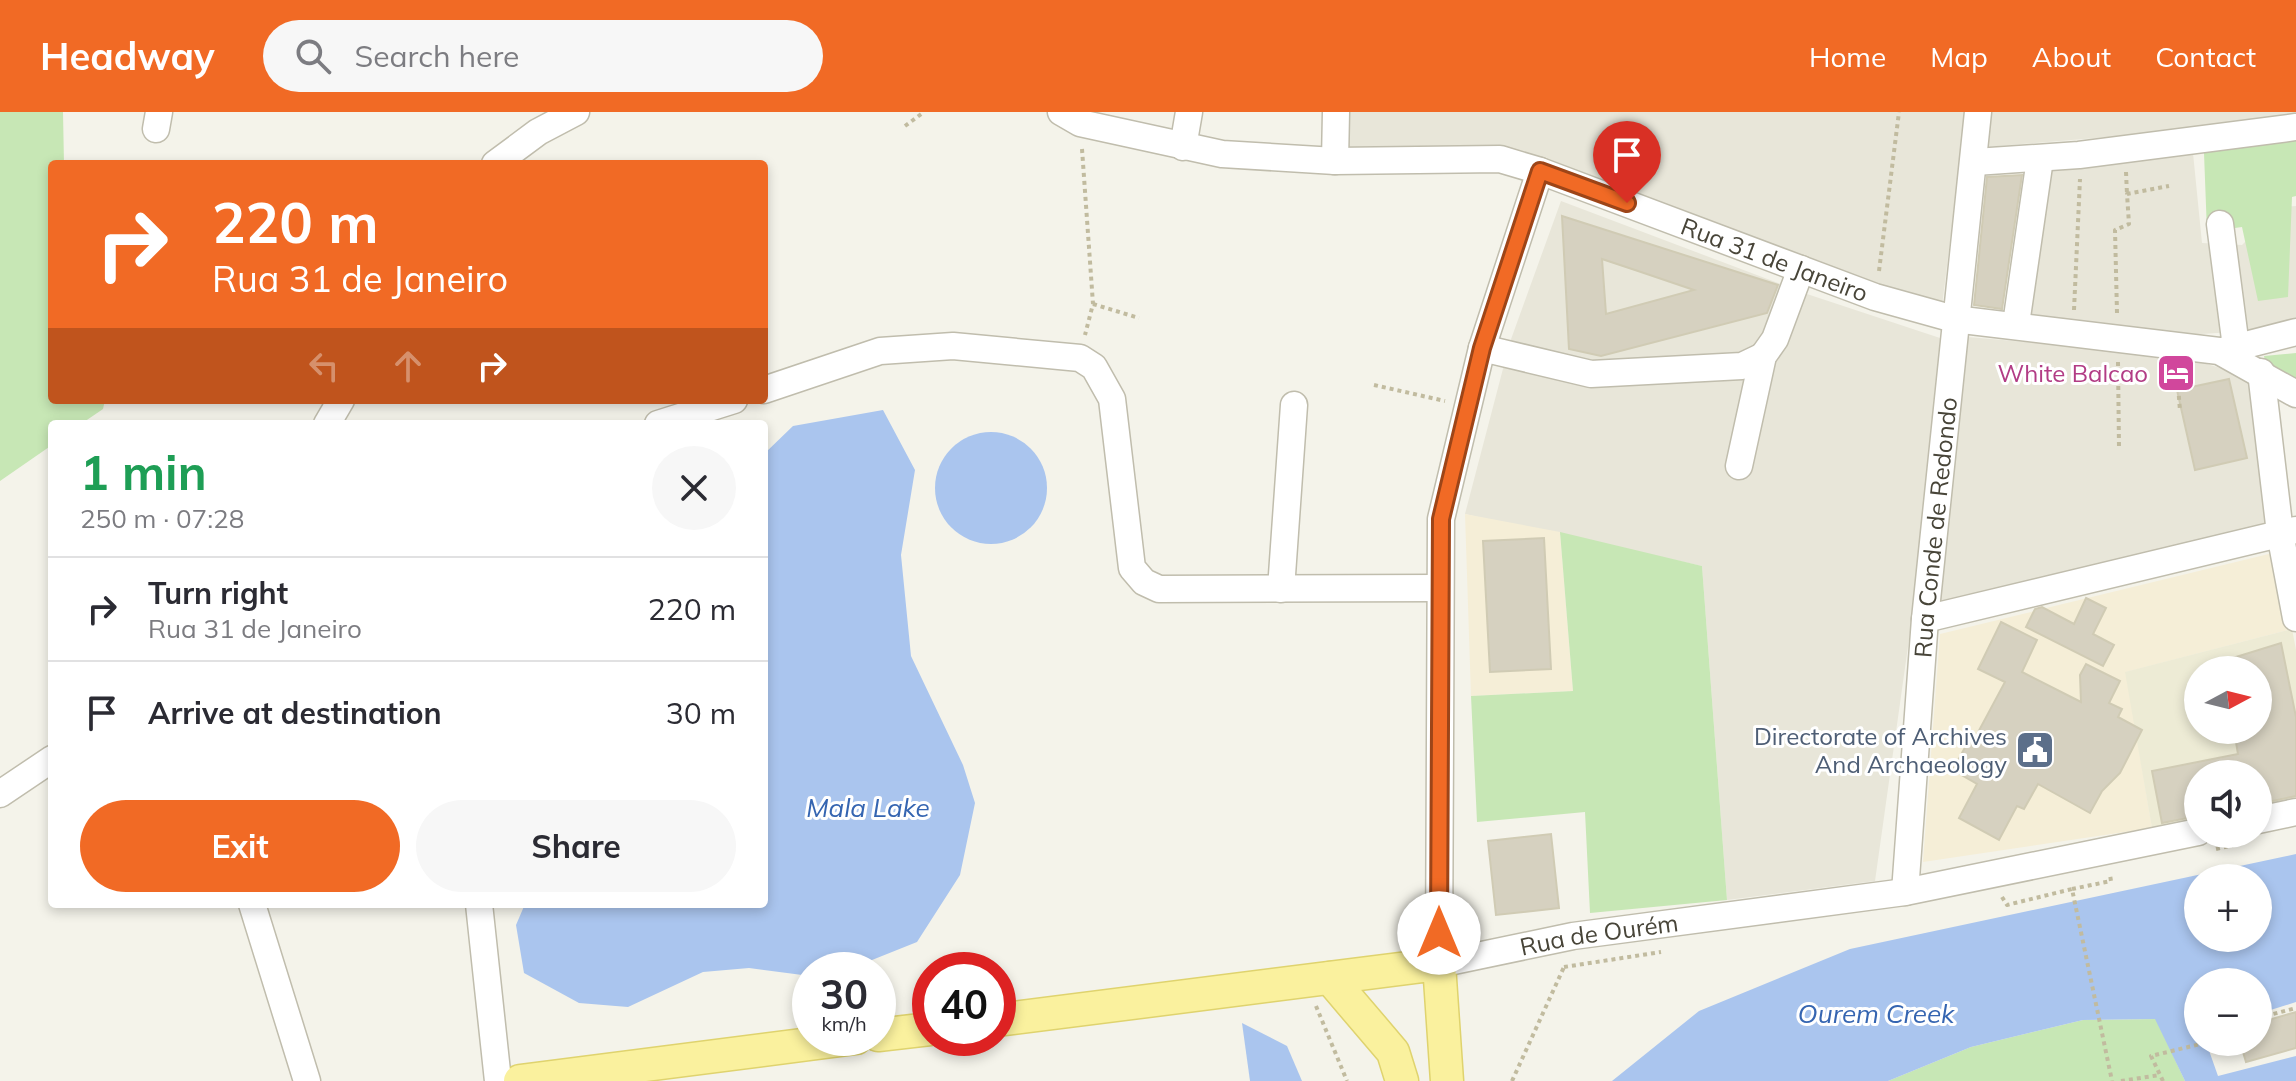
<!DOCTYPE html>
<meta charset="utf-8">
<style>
body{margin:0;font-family:Mulish,sans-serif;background:#f7f7f7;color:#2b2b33;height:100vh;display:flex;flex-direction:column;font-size:30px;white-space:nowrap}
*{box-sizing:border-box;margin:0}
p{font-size:26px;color:#7c7c81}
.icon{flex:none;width:44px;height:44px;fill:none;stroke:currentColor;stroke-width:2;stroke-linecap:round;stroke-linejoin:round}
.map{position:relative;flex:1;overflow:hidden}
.panel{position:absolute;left:48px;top:308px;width:720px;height:488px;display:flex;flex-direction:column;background:#fff;border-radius:8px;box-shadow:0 4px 12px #0003}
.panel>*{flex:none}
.guide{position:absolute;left:48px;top:48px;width:720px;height:244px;border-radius:8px;box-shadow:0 4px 12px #0003;background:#f16a25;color:#fff;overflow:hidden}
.needle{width:52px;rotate:83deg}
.buttons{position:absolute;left:2184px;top:544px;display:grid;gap:16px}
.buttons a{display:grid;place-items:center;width:88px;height:88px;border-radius:50%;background:#fff;box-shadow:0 4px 12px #0003;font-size:40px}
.speed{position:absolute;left:792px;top:840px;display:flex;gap:16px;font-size:40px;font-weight:700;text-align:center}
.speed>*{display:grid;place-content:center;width:104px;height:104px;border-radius:50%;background:#fff;box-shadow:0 4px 12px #0003;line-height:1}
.speed small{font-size:20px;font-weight:400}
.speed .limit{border:12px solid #d22;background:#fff;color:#111}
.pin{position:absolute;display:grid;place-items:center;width:68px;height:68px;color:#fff;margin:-82px -34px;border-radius:50% 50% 50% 0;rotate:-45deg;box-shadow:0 0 8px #0007}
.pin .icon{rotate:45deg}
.me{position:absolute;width:88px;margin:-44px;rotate:0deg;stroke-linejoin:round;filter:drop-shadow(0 0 6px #0008)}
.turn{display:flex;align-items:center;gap:28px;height:168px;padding:0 32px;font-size:36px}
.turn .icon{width:104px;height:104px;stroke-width:2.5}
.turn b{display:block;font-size:56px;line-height:68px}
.lanes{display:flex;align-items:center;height:76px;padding:0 32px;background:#0003;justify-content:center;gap:40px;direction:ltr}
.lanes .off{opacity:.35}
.round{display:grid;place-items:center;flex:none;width:84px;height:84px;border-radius:42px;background:#f7f7f7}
.headline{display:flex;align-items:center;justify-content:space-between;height:136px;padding:0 32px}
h1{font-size:48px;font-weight:700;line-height:60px;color:#1e9e55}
.button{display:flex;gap:16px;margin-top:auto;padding:16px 32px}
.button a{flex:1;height:92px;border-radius:48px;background:#f16a25;color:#fff;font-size:32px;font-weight:700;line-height:92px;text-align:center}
.button a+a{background:#f7f7f7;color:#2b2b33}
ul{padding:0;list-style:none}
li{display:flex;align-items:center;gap:24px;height:104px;padding:0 32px;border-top:2px solid #e1e1e2}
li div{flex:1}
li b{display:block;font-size:30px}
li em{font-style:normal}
header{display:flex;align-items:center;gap:48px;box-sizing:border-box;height:112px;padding:0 40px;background:#f16a25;color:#fff}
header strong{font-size:38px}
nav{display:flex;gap:44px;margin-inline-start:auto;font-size:28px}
.search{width:560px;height:72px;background:#f7f7f7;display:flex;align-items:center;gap:20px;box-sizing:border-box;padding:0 28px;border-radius:44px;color:#7c7c81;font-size:30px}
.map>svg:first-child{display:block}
.residential{fill:#e8e6d9}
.commercial{fill:#f5eed7}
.education{fill:#edebd5;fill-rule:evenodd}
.green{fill:#c7e7b5}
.water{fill:#aac5ee;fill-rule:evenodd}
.building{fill:#d6d1c0;stroke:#d0cbb4;stroke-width:2;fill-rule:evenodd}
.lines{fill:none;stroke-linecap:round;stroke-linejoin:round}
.minor-casing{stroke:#c0bdad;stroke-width:29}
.major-casing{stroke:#dfd36e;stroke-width:35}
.path{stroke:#c1bb9f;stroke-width:4;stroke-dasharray:4 4;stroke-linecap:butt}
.minor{stroke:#fff;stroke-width:26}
.major{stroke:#faf19e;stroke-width:32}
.route-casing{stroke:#9d4518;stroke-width:20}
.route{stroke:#f16a25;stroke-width:14}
.labels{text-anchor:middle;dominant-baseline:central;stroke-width:6;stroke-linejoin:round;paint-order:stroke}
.street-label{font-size:24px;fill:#484539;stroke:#fff}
.hotel-label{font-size:24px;fill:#b23c85;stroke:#fff;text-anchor:end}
.service-label{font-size:24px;fill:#4e5e75;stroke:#fff;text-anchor:end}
.water-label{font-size:26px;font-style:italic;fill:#3565b1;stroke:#fff}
</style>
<header>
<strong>Headway</strong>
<div class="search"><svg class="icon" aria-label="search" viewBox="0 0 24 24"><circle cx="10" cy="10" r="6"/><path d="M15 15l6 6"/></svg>Search here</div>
<nav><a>Home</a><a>Map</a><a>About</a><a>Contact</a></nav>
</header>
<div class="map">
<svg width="2296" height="969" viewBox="0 0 2296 969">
<rect width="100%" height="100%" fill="#f4f3ea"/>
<g class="residential">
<path d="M1344 0H1966L1942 194 1813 156 1598 73 1343 38Z"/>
<path d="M1987 0H2296V5L2243 14 1986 35Z"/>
<path d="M2193 41 2202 131 2242 133 2280 95 2296 94V216L2170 224 2025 207 2049 58Z"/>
<path d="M1561 89 1807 182 1940 226 1913 499 1875 769 1727 788 1702 454 1465 402 1510 230Z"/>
<path d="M1968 225 2178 243 2249 265 2276 415 1933 491Z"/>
</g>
<g class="commercial">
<path d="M1465 402 1560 420 1573 579 1471 584Z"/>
<path d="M2277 440 2292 517 2126 560 2152 716 1923 750 1940 522Z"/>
</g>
<path class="education" d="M2292 517 2296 538V694L2258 700V662H2198V709L2152 716 2125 560ZM2198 558H2258V618H2198Z"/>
<g class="green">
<path d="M0 0H63L64 52H52V288H105L103 297 81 312H52V333L0 369Z"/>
<path d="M2296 26V84L2292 85 2288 185 2258 189 2242 115 2207 120 2204 41Z"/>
<path d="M2296 241V274L2270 276 2264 244Z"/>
<path d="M1560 420 1702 454 1727 788 1590 801 1585 700 1477 710 1471 584 1573 579Z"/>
<path d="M2156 907 2185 969H1888L1971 935 2083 908Z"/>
</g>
<g class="water">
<path d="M883 298 915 358 901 443 911 544 963 653 975 691 960 763 917 830 847 858H810V864L749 856 703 860 628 895 579 891 524 861 516 813 525 792H764V342L793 314Z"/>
<circle cx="991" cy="376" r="56"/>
<path d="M2296 742V890L2258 902V870H2198V930H2206L2218 964 2296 944V969H2185L2155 907 2083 908 1971 935 1888 969H1612L1699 899 1850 837ZM2198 766H2258V826H2198Z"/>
<path d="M1242 911 1287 934 1302 969H1250Z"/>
</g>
<g class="building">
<path d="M2022 63 2002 197 1974 193 1987 65Z"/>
<path d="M1562 104 1778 173 1767 201 1601 244 1569 237ZM1602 147 1638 159 1694 178 1606 202Z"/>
<path d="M2229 267 2247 346 2195 358 2177 278Z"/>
<path d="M1544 426 1551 557 1490 560 1483 429Z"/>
<path d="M2086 486 2106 496 2093 522 2114 533 2103 554 2026 515 2035 497 2042 495 2074 512Z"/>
<path d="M2001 510 2037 528 2022 560 2081 590 2080 563 2086 552 2120 569 2109 591 2122 597 2118 605 2142 618 2120 661 2102 679 2090 701 2038 672 2024 697 2017 694 1999 728 1959 706 1977 672 1953 658 1971 624 1975 626 2005 570 1978 557Z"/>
<path d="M2281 531 2296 605V684L2258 692V662H2198V704L2162 711 2152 659 2238 642 2234 618H2258V558H2210V553Z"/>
<path d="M1551 722 1559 796 1496 803 1488 729Z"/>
<path d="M2296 900V936L2246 950 2240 930H2258V911Z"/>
</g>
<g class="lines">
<g class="minor-casing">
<g id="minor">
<path id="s1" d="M1061 0 1080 11 1222 42 1335 49 1500 47 1540 59 1875 185 1954 207 2219 239 2296 282"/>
<path d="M156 17 159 0"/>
<path d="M1183 35 1189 0"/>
<path d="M1335 49 1336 0"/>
<path d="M1975 50 2079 43 2296 15"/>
<path d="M495 52 538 20 576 0"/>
<path id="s2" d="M1540 59 1482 236 1441 407 1439 852 1573 824 1905 780 2198 720"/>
<path d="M2220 112 2236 235"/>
<path d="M2016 212 2040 47"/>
<path d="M1482 236 1591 262 1742 254 1763 244"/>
<path d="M2222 239 2296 220"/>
<path d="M2261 260 2280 421 2296 506"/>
<path d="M764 278 880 239 953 234 1080 246 1094 255 1112 287 1132 456 1144 470 1159 477 1439 476"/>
<path d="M327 312 341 288"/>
<path d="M658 312 734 288"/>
<path d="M1739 354 1763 244 1775 227 1801 157"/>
<path d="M1281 477 1294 293"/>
<path d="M1925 507 2296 418"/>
<path d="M0 682 52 647"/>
<path d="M2258 708 2296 700"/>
<path id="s3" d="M1905 780 1925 507 1978 0"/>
<path d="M252 792 307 969"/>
<path d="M479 792 498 969"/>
</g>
</g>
<g class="major-casing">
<g id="major">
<path d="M1330 866 1393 940 1402 969"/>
<path d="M998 908 1439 852 1447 969"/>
<path d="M878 923 930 917"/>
<path d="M520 969 856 926"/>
</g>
</g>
<g class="path">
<path d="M905 14 924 0"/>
<path d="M1082 37 1093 192 1085 223"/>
<path d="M2126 60 2127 82"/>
<path d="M1879 159 1899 0"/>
<path d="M1093 192 1139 206"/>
<path d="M2074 198 2080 67"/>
<path d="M2117 201 2115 118 2129 112 2127 82 2169 74"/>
<path d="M2118 250 2119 336"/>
<path d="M2177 260 2180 299"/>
<path d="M1374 273 1445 289"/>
<path d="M2216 737 2247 730"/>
<path d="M2072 777 2111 769 2110 763"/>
<path d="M2002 785 2007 793 2072 777 2112 969"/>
<path d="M1564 855 1661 840"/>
<path d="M1316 894 1347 969"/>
<path d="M2258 906 2296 896"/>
<path d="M1512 969 1564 855"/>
<path d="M2121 969 2160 963"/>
<path d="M2163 969 2151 944 2209 930"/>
</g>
<use href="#minor" class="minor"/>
<use href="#major" class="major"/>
</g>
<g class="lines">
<g class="route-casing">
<path id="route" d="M1439 821 1441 407 1482 236 1540 59 1627 91"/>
</g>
<use href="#route" class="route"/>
</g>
<defs>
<g id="hotel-square" transform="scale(2)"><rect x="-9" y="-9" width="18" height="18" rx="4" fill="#d1479c" stroke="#fff"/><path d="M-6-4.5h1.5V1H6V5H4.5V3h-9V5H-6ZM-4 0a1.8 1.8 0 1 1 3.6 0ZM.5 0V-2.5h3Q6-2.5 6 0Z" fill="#fff"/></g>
<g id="civic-square" transform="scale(2)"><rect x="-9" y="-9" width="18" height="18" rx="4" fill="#5c6f8a" stroke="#fff"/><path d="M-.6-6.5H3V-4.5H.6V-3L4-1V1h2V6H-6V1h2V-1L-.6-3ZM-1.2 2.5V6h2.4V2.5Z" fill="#fff"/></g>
</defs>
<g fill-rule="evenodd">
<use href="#hotel-square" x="2176" y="261"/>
<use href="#civic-square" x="2035" y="638"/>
</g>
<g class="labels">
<g class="street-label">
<text stroke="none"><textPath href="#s1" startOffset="738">Rua 31 de Janeiro</textPath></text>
<text stroke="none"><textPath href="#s3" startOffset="366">Rua Conde de Redondo</textPath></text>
<text stroke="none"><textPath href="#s2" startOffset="970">Rua de Ourém</textPath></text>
</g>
<g class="hotel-label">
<text x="2148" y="261">White Balcao</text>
</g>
<g class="service-label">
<text x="2007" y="624">Directorate of Archives<tspan x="2007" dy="28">And Archaeology</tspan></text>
</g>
<g class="water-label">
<text x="868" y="695">Mala Lake</text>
<text x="1876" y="901">Ourem Creek</text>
</g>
</g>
</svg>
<div class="buttons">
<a><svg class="needle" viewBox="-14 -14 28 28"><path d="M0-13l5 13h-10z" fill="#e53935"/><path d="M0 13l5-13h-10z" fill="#7c7c81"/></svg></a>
<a><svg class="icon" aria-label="sound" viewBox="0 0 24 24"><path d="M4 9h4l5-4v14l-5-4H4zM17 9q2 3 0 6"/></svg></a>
<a>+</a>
<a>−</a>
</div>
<div class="speed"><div>30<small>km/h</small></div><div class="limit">40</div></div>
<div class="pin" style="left:1627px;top:91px;background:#d93025"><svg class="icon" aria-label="arrive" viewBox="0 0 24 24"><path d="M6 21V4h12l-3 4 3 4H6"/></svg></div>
<svg class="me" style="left:1439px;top:821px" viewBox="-20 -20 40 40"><circle r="19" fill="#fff"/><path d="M0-13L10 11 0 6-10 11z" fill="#f16a25"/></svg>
<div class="guide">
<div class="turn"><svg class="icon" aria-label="right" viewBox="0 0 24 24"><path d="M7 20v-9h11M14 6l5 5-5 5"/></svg><div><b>220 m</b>Rua 31 de Janeiro</div></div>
<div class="lanes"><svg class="icon off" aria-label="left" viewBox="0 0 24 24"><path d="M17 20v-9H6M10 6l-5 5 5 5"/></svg><svg class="icon off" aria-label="ahead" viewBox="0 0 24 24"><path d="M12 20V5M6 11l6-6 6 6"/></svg><svg class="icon" aria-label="right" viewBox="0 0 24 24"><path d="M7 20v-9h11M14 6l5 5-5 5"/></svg></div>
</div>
<section class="panel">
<div class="headline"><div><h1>1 min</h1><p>250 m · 07:28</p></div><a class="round"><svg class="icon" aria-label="close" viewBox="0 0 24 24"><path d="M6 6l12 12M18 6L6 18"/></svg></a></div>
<ul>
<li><svg class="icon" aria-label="right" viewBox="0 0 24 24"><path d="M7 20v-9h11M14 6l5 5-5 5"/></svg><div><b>Turn right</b><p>Rua 31 de Janeiro</p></div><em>220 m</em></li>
<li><svg class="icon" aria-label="arrive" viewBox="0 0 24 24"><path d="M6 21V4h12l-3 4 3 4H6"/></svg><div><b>Arrive at destination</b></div><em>30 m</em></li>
</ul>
<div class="button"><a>Exit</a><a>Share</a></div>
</section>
</div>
